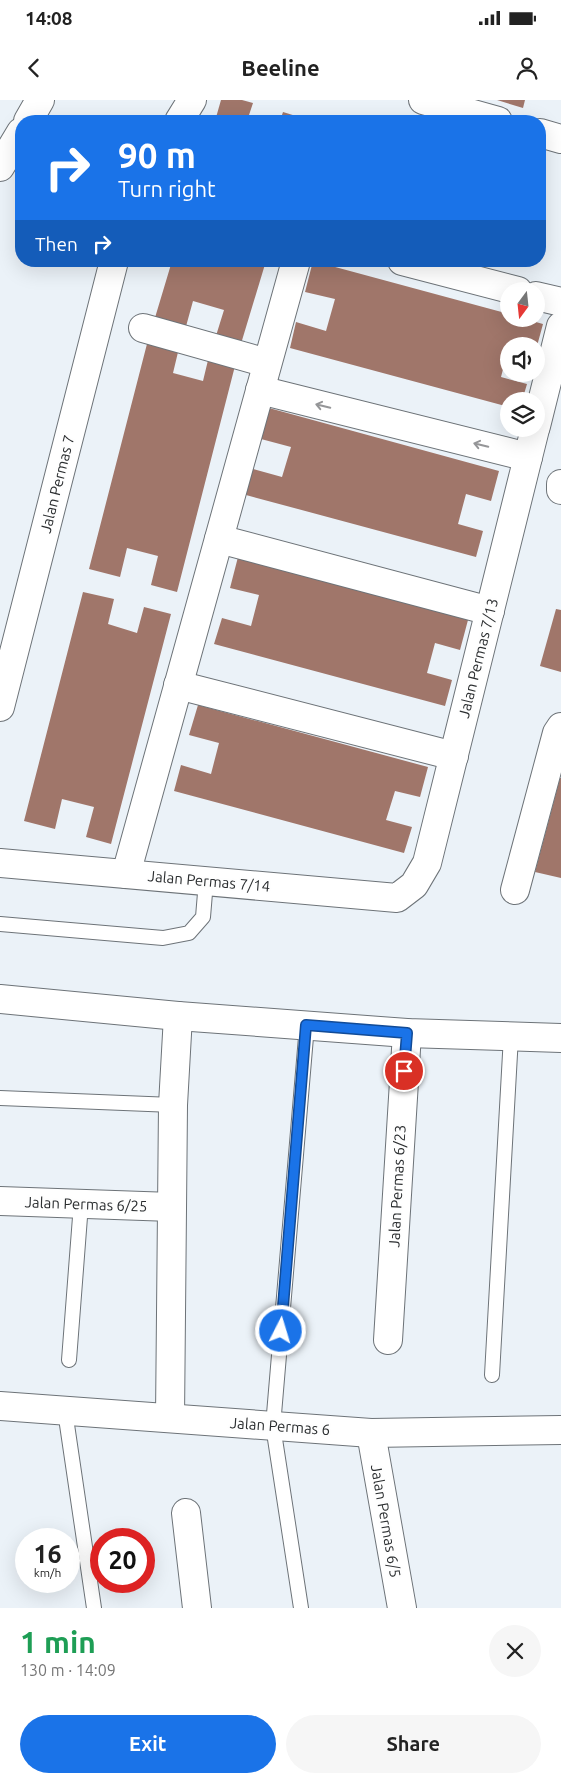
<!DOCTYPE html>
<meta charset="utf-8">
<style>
body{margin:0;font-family:Ubuntu,sans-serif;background:#f6f6f6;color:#222;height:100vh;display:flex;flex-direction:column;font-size:19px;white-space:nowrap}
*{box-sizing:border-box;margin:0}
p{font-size:16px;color:#767676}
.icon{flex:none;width:28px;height:28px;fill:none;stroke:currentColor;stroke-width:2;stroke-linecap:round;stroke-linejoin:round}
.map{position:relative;height:1508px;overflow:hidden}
.sheet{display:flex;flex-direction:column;background:#fff;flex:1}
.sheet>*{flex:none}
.guide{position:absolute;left:15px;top:15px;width:531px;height:152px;border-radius:20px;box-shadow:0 5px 20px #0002;background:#1a73e8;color:#fff;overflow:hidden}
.needle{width:32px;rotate:195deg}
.buttons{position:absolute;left:500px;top:182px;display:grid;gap:10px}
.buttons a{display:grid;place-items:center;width:45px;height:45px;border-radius:50%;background:#fff;box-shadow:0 5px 20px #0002;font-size:25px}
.speed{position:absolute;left:15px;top:1428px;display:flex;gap:10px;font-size:25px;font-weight:700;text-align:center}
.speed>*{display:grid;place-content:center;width:65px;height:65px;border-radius:50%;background:#fff;box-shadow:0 5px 20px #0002;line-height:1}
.speed small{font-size:12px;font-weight:400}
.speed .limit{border:8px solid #d22;background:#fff;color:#111}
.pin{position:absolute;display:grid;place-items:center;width:42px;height:42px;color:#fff;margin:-21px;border:2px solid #fff;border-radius:50%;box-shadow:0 1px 5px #0007}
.me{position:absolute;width:55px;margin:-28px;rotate:5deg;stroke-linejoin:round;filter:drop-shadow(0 0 4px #0008)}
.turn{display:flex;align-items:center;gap:18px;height:105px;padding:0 20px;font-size:22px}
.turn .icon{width:65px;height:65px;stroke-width:2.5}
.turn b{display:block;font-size:35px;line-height:42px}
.then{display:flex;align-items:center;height:48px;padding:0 20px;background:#0003;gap:10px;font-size:19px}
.round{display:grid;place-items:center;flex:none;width:52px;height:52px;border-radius:26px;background:#f6f6f6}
.summary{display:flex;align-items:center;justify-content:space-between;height:85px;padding:0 20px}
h1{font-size:30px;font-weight:700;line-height:38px;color:#1e9e55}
.cta{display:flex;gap:10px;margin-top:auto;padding:10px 20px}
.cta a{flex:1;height:58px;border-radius:30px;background:#1a73e8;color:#fff;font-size:20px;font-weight:700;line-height:58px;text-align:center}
.cta a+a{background:#f6f6f6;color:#222}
.status{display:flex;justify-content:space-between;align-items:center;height:35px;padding:0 25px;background:#fff;direction:ltr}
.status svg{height:14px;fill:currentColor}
header{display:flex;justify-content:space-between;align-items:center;height:65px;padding:0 20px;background:#fff;font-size:22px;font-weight:700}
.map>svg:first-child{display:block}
.building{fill:#a0766a}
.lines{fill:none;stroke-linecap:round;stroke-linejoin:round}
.lane-casing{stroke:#6d7378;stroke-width:16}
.street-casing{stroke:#6d7378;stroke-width:30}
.secondary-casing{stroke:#6d7378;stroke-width:30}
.lane{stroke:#fff;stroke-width:14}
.street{stroke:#fff;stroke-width:28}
.secondary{stroke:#fff;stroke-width:28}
.oneway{stroke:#959698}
.route-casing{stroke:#114b97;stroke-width:12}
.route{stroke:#1a73e8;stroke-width:9}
.labels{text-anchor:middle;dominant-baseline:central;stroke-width:4.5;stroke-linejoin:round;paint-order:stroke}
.street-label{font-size:15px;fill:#2b2e30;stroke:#fefefe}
</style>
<div class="status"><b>14:08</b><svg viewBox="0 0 49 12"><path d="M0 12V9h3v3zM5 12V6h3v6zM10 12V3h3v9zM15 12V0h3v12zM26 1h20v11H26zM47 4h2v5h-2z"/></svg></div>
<header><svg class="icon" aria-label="back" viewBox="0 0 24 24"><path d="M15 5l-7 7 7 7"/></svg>Beeline<svg class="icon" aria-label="person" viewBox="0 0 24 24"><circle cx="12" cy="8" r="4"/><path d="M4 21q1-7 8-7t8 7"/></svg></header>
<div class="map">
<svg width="561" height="1508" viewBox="0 0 561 1508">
<rect width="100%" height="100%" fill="#ebf2f8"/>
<g class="building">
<path d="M221 0H242L253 3 247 21H215Z"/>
<path d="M497 0H525L523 8Z"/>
<path d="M283 12 312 21H280Z"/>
<path d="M172 161H266L240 247 215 239 224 210 193 201 185 230 154 221Z"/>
<path d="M313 161 509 214V219H525L543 224 537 246H509L501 277 527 284 522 301H509V307L290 248 296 222 326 231 335 199 305 192Z"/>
<path d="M148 240 179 248 173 273 203 281 209 256 236 262 177 492 151 485 158 456 127 448 120 477 89 469Z"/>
<path d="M269 308 499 371 491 401 466 394 458 424 483 431 476 457 246 395 253 369 282 377 291 347 261 339Z"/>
<path d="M238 457 468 520 460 550 435 543 427 573 452 580 445 606 214 544 222 518 251 526 259 495 230 488Z"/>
<path d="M83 492 114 499 108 524 137 533 144 507 171 514 111 744 86 737 94 707 62 699 55 729 24 721Z"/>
<path d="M556 509 561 510V572L540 566Z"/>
<path d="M198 605 428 667 420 697 395 691 386 720 412 727 404 753 174 691 181 665 211 674 219 643 189 635Z"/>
<path d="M560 678H561V778L535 772Z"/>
</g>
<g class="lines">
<g class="lane-casing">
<g id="lane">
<path d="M0 824 163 838 189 833 203 817 206 781"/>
<path d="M0 998 173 1005"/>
<path d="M69 1260 81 1104"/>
<path d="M492 1275 511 936"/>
<path d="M65 1311 94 1508"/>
<path d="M301 1508 273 1326 307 925"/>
</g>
</g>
<g class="street-casing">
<g id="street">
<path d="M423 0 498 21"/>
<path d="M179 21 192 0"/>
<path d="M540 33 561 39"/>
<path d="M402 161 518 191"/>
<path d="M536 196 561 202"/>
<path d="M143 228 267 263"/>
<path d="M260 290 528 357"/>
<path d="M536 326 561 226"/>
<path d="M561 384V390"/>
<path d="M219 439 490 511"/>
<path d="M178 585 454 656"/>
<path d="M0 607 114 161"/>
<path d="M0 763 397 798 414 785 427 763 535 329"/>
<path d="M126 774 296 161"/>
<path d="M515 790 557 633 561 627"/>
<path d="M0 899 178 916 407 933 561 938"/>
<path d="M0 1101 172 1107"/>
<path d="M388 1240 407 933"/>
<path d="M170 1318 173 1005 178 916"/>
<path d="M371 1333 402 1508"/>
<path d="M186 1413 197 1508"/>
</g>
</g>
<g class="secondary-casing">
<g id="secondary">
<path d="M28 21 40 0"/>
<path d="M0 67 21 32"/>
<path d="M0 1306 371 1333 561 1330"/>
</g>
</g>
<use href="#lane" class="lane"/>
<use href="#street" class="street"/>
<use href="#secondary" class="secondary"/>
</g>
<defs><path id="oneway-shaft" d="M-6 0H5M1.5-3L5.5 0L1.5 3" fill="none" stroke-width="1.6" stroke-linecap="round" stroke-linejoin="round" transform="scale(1.25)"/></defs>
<g class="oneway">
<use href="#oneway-shaft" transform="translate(323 306) rotate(-166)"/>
<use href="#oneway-shaft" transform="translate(481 345) rotate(-166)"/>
</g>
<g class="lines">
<g class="route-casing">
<path id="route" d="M281 1231 306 925 407 933 404 971"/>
</g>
<use href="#route" class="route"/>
</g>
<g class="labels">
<g class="street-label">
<text transform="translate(57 384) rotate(-76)">Jalan Permas 7</text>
<text transform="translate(478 558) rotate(-76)">Jalan Permas 7/13</text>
<text transform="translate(209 781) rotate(5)">Jalan Permas 7/14</text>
<text transform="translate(397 1086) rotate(-87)">Jalan Permas 6/23</text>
<text transform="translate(86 1104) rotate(2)">Jalan Permas 6/25</text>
<text transform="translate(280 1326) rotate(4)">Jalan Permas 6</text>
<text transform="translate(386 1421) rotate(80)">Jalan Permas 6/5</text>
</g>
</g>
</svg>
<div class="buttons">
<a><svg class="needle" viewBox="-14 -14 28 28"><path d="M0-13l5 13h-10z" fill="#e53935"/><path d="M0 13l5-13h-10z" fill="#767676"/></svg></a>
<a><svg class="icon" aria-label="sound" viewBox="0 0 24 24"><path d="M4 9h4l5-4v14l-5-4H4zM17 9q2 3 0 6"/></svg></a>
<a><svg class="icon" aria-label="layers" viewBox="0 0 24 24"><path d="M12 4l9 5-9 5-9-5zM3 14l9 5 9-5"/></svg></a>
</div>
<div class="speed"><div>16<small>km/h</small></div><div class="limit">20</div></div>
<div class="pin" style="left:404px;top:971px;background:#d93025"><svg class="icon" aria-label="arrive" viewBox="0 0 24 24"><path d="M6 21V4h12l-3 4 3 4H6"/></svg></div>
<svg class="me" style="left:281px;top:1231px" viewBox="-20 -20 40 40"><circle r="17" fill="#1a73e8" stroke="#fff" stroke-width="3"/><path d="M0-11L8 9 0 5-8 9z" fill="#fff"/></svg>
<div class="guide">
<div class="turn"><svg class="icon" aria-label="right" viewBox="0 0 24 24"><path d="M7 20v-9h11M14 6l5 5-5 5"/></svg><div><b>90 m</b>Turn right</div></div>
<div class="then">Then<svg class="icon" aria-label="right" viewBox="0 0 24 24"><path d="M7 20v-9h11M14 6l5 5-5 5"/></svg></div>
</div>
</div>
<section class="sheet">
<div class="summary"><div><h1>1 min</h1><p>130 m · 14:09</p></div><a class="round"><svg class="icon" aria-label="close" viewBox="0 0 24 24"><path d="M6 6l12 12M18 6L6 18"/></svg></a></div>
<div class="cta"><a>Exit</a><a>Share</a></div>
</section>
